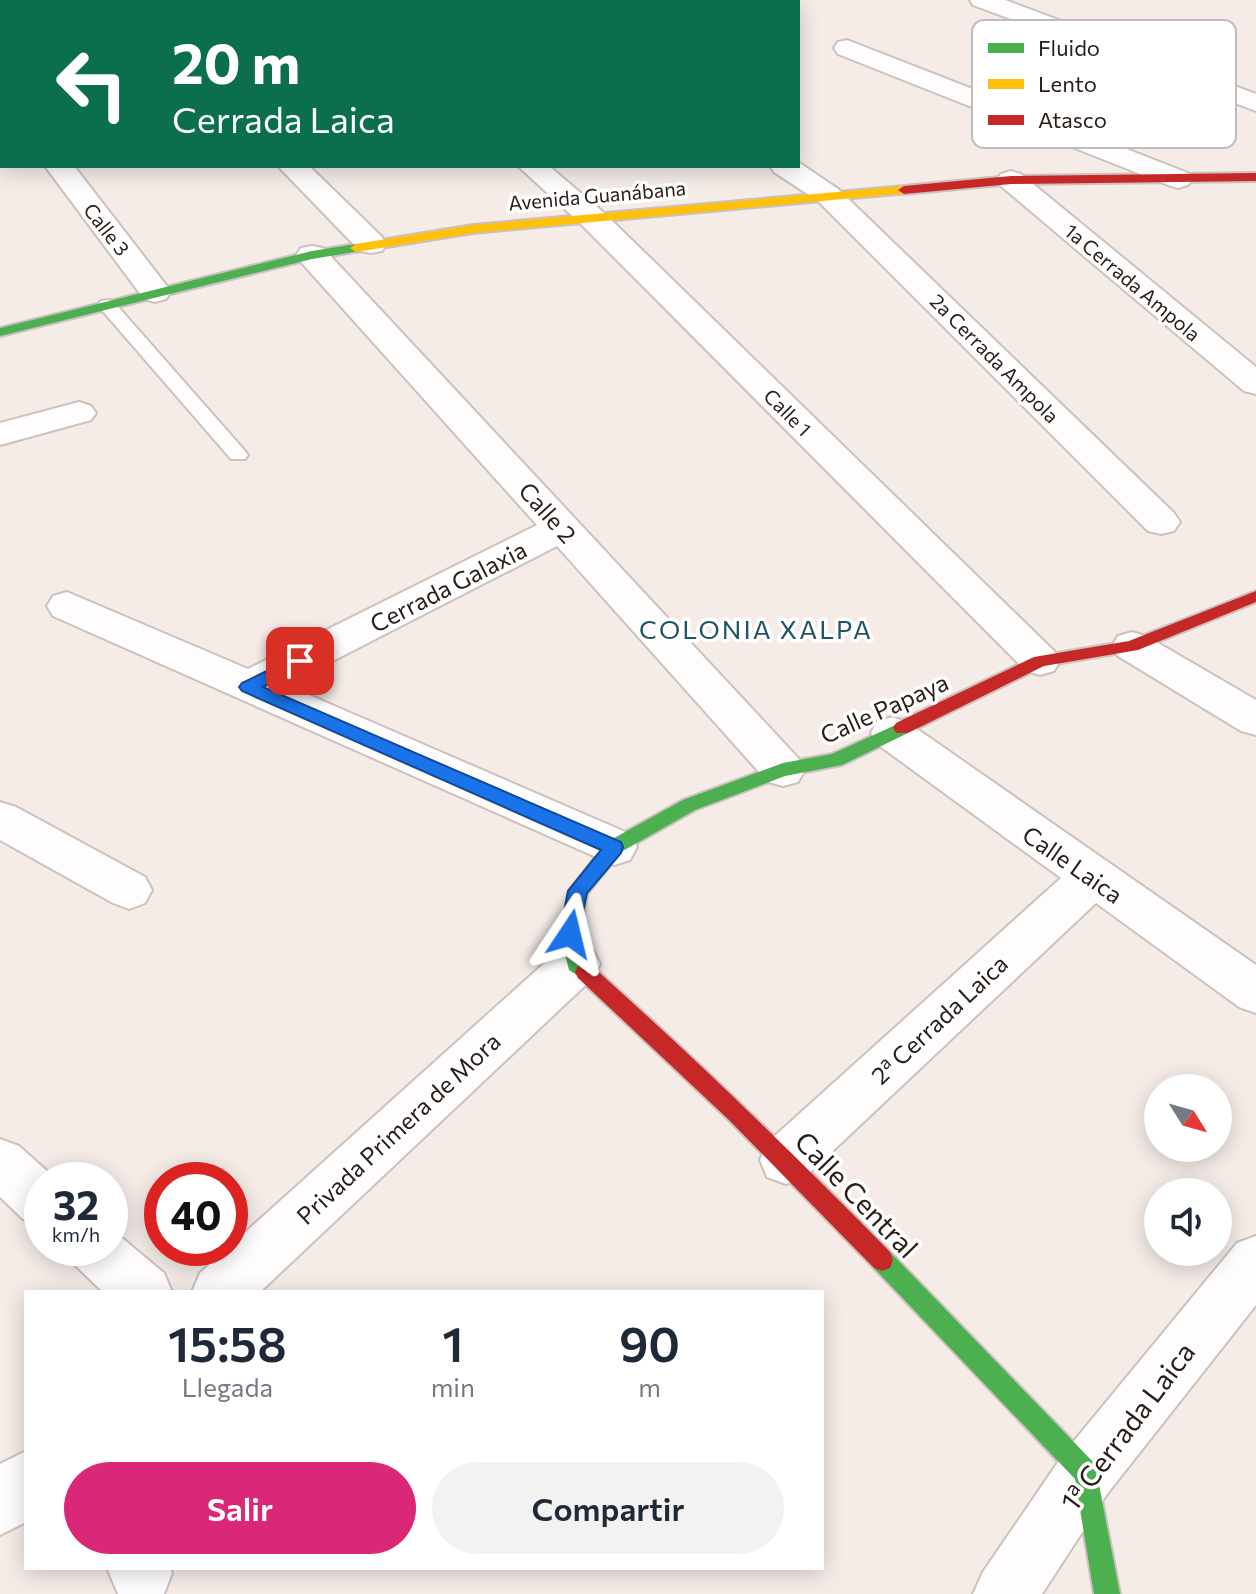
<!DOCTYPE html>
<html lang="es">
<meta charset="utf-8">
<style>
body{margin:0;font-family:Commissioner,sans-serif;background:#f2f2f3;color:#1f2937;height:100vh;display:flex;flex-direction:column;font-size:30px;white-space:nowrap}
*{box-sizing:border-box;margin:0}
p{font-size:26px;color:#747a83}
.icon{flex:none;width:44px;height:44px;fill:none;stroke:currentColor;stroke-width:2;stroke-linecap:round;stroke-linejoin:round}
.map{position:relative;flex:1;overflow:hidden}
.sheet{position:absolute;left:24px;top:1290px;width:800px;height:280px;display:flex;flex-direction:column;background:#fff;border-radius:0px;box-shadow:0 4px 20px #0003}
.sheet>*{flex:none}
.top-card{position:absolute;left:0px;top:0px;width:800px;height:168px;box-shadow:0 4px 20px #0003;background:#0b6e4f;color:#fff;overflow:hidden}
.needle{width:52px;rotate:127deg}
.tools{position:absolute;left:1144px;top:1074px;display:grid;gap:16px}
.tools a{display:grid;place-items:center;width:88px;height:88px;border-radius:50%;background:#fff;box-shadow:0 4px 20px #0003;font-size:40px}
.speed{position:absolute;left:24px;top:1162px;display:flex;gap:16px;font-size:40px;font-weight:700;text-align:center}
.speed>*{display:grid;place-content:center;width:104px;height:104px;border-radius:50%;background:#fff;box-shadow:0 4px 20px #0003;line-height:1}
.speed small{font-size:20px;font-weight:400}
.speed .limit{border:12px solid #d22;background:#fff;color:#111}
.pin{position:absolute;display:grid;place-items:center;width:68px;height:68px;color:#fff;margin:-34px;border-radius:16px;box-shadow:0 4px 12px #0006}
.me{position:absolute;width:88px;margin:-44px;rotate:10deg;stroke-linejoin:round;filter:drop-shadow(0 0 6px #0008)}
.turn{display:flex;align-items:center;gap:28px;height:168px;padding:0 40px;font-size:36px}
.turn .icon{width:104px;height:104px;stroke-width:2.5}
.turn b{display:block;font-size:56px;line-height:68px}
.eta{display:flex;justify-content:space-evenly;align-items:center;height:136px;text-align:center}
.eta b{font-size:48px;font-weight:600;line-height:56px}
.cta{display:flex;gap:16px;margin-top:auto;padding:16px 40px}
.cta a{flex:1;height:92px;border-radius:48px;background:#db2777;color:#fff;font-size:32px;font-weight:600;line-height:92px;text-align:center}
.cta a+a{background:#f2f2f3;color:#1f2937}
.map>svg:first-child{display:block}
.lines{fill:none;stroke-linecap:round;stroke-linejoin:round}
.lane-casing{stroke:#cbc1bd;stroke-width:4}
.street-casing{stroke:#cbc1bd;stroke-width:4}
.fast-casing{stroke:#cbc1bd;stroke-width:4}
.slow-casing{stroke:#cbc1bd;stroke-width:4}
.jam-casing{stroke:#cbc1bd;stroke-width:4}
.lane{fill:#fefcfc;fill-rule:evenodd}
.street{fill:#fefcfc;fill-rule:evenodd}
.fast{fill:#4caf50;fill-rule:evenodd}
.slow{fill:#ffc107;fill-rule:evenodd}
.jam{fill:#c62828;fill-rule:evenodd}
.route{fill:#1a73e8;stroke:#114b97;stroke-width:2}
.labels{text-anchor:middle;dominant-baseline:central;stroke-width:7;stroke-linejoin:round;paint-order:stroke}
.far-street-label{font-size:20px;fill:#2a201b;stroke:#fff}
.street-label{font-size:24px;fill:#2a201b;stroke:#fff}
.neighbourhood-label{font-size:26px;letter-spacing:2px;fill:#225465;stroke:#fff}
.near-street-label{font-size:28px;fill:#2a201b;stroke:#fff}
.key{fill:#fff;stroke:#bfbcbb;stroke-width:2}
.key-label{font-size:22px;fill:#2a201b}
</style>
<div class="map">
<svg width="1256" height="1594" viewBox="0 0 1256 1594">
<rect width="100%" height="100%" fill="#f5ece8"/>
<g class="lines">
<g class="lane-casing">
<path id="lane" d="M107 300 113 301 245 451 248 455 245 459H231L101 309 98 305 101 301Z"/>
</g>
<g class="street-casing">
<g id="street">
<path d="M114 0H139L141 2H115Z"/>
<path d="M328 0H354L356 2H329Z"/>
<path d="M532 0H557L559 2H533Z"/>
<path d="M970 0H1005L1256 94V111L973 5Z"/>
<path d="M847 40 1188 173 1193 179 1188 185 1178 188 1168 185 838 54 834 48 838 42Z"/>
<rect x="0" y="81" width="2" height="19"/>
<path d="M798 162 838 189 1174 513 1180 522 1174 531 1161 534 1148 531 818 201 774 172 770 166H798Z"/>
<path d="M45 166H74L166 285 171 292 166 299 155 302 144 299Z"/>
<path d="M278 166H309L382 237 386 244 382 251 371 253 360 251Z"/>
<path d="M518 166H549L603 212 1054 651 1060 661 1054 671 1040 675 1026 671 581 224Z"/>
<path d="M1011 171 1021 174 1256 367V394L1244 391 1001 186 996 180 1001 174Z"/>
<path d="M312 246 323 248 798 758 805 770 798 782 783 786 768 782 557 546 286 685 630 834 637 847 630 860 614 865 53 616 47 606 53 596 67 592 248 669 537 525 301 262 296 255 301 248Z"/>
<path d="M79 402 91 406 96 413 91 420 0 445V423Z"/>
<path d="M1132 632 1146 636 1256 700V735L1241 731 1118 656 1112 646 1118 636Z"/>
<path d="M892 717 907 722 1256 965V1013L1239 1007 1096 903 805 1177 786 1184 767 1177 760 1160 767 1143 1061 878 877 744 871 733 877 722Z"/>
<path d="M0 802 16 807 145 877 152 890 145 903 129 909 113 903 0 840Z"/>
<path d="M576 944 593 950 600 964 593 978 260 1292H192L200 1273 559 950Z"/>
<path d="M0 1139 19 1146 57 1180H42V1226L23 1219 0 1197Z"/>
<path d="M110 1228 164 1273 172 1292H103L76 1266 68 1248H110Z"/>
<path d="M1256 1236V1305L1107 1494 1042 1594H973L983 1572 1065 1452 1237 1243Z"/>
<path d="M26 1451V1522L0 1535V1464Z"/>
<path d="M107 1568H170L172 1573 164 1594H118Z"/>
</g>
</g>
<g class="fast-casing">
<g id="fast">
<path d="M356 244 360 245V251L312 259 0 336V328L312 251Z"/>
<path d="M902 722 908 723 911 728 908 733 842 765 785 776 695 810 621 852 587 894 580 934 585 960 595 972 592 978 585 980 569 970 560 934 569 891 607 842 683 800 783 763 832 754Z"/>
<path d="M882 1249 890 1252 1095 1464 1120 1594H1094L1075 1479 874 1268 871 1260 874 1252Z"/>
</g>
</g>
<g class="slow-casing">
<path id="slow" d="M904 186 908 187V193L473 233 356 252 350 248 356 244 473 225Z"/>
</g>
<g class="jam-casing">
<g id="jam">
<path d="M1256 173V181L1011 184 904 194 898 190 904 186 1011 176Z"/>
<path d="M1256 591V602L1138 650 1044 666 908 733H896L893 728 896 723 1034 657 1129 641Z"/>
<path d="M585 964 592 966C695 1058 794 1154 890 1252L893 1260 890 1268 882 1271 874 1268 729 1120 578 978 575 972 578 966Z"/>
</g>
</g>
<use href="#lane" class="lane"/>
<use href="#street" class="street"/>
<use href="#fast" class="fast"/>
<use href="#slow" class="slow"/>
<use href="#jam" class="jam"/>
</g>
<path class="route" d="M300 655 306 656 308 661 306 665 263 687 621 842 623 847 621 853 587 893 577 939H563L560 934 568 891 601 850 242 691 239 687 242 683Z"/>
<g class="labels">
<g class="far-street-label">
<text transform="translate(597 195) rotate(-5)">Avenida Guanábana</text>
<text transform="translate(107 229) rotate(52)">Calle 3</text>
<text transform="translate(1133 282) rotate(40)">1a Cerrada Ampola</text>
<text transform="translate(995 358) rotate(45)">2a Cerrada Ampola</text>
<text transform="translate(788 412) rotate(45)">Calle 1</text>
</g>
<g class="street-label">
<text transform="translate(548 512) rotate(48)">Calle 2</text>
<text transform="translate(448 586) rotate(-27)">Cerrada Galaxia</text>
<text transform="translate(884 708) rotate(-24)">Calle Papaya</text>
<text transform="translate(1073 864) rotate(35)">Calle Laica</text>
<text transform="translate(939 1019) rotate(-43)">2ª Cerrada Laica</text>
<text transform="translate(398 1128) rotate(-43)">Privada Primera de Mora</text>
</g>
<g class="neighbourhood-label">
<text x="756" y="628">COLONIA XALPA</text>
</g>
<g class="near-street-label">
<text transform="translate(857 1194) rotate(46)">Calle Central</text>
<text transform="translate(1127 1426) rotate(-53)">1ª Cerrada Laica</text>
</g>
</g>
<rect x="972" y="20" width="264" height="128" rx="12" class="key"/>
<rect x="988" y="43" width="36" height="10" fill="#4caf50"/>
<rect x="988" y="79" width="36" height="10" fill="#ffc107"/>
<rect x="988" y="115" width="36" height="10" fill="#c62828"/>
<g class="key-label">
<text x="1038" y="56">Fluido</text>
<text x="1038" y="92">Lento</text>
<text x="1038" y="128">Atasco</text>
</g>
</svg>
<div class="tools">
<a><svg class="needle" viewBox="-14 -14 28 28"><path d="M0-13l5 13h-10z" fill="#e53935"/><path d="M0 13l5-13h-10z" fill="#747a83"/></svg></a>
<a><svg class="icon" aria-label="sound" viewBox="0 0 24 24"><path d="M4 9h4l5-4v14l-5-4H4zM17 9q2 3 0 6"/></svg></a>
</div>
<div class="speed"><div>32<small>km/h</small></div><div class="limit">40</div></div>
<div class="pin" style="left:300px;top:661px;background:#d93025"><svg class="icon" aria-label="arrive" viewBox="0 0 24 24"><path d="M6 21V4h12l-3 4 3 4H6"/></svg></div>
<svg class="me" style="left:570px;top:934px" viewBox="-20 -20 40 40"><path d="M0-17L14 15 0 8-14 15z" fill="#1a73e8" stroke="#fff" stroke-width="4"/></svg>
<div class="top-card">
<div class="turn"><svg class="icon" aria-label="left" viewBox="0 0 24 24"><path d="M17 20v-9H6M10 6l-5 5 5 5"/></svg><div><b>20 m</b>Cerrada Laica</div></div>
</div>
<section class="sheet">
<div class="eta">
<div><b>15:58</b><p>Llegada</p></div>
<div><b>1</b><p>min</p></div>
<div><b>90</b><p>m</p></div>
</div>
<div class="cta"><a>Salir</a><a>Compartir</a></div>
</section>
</div>
